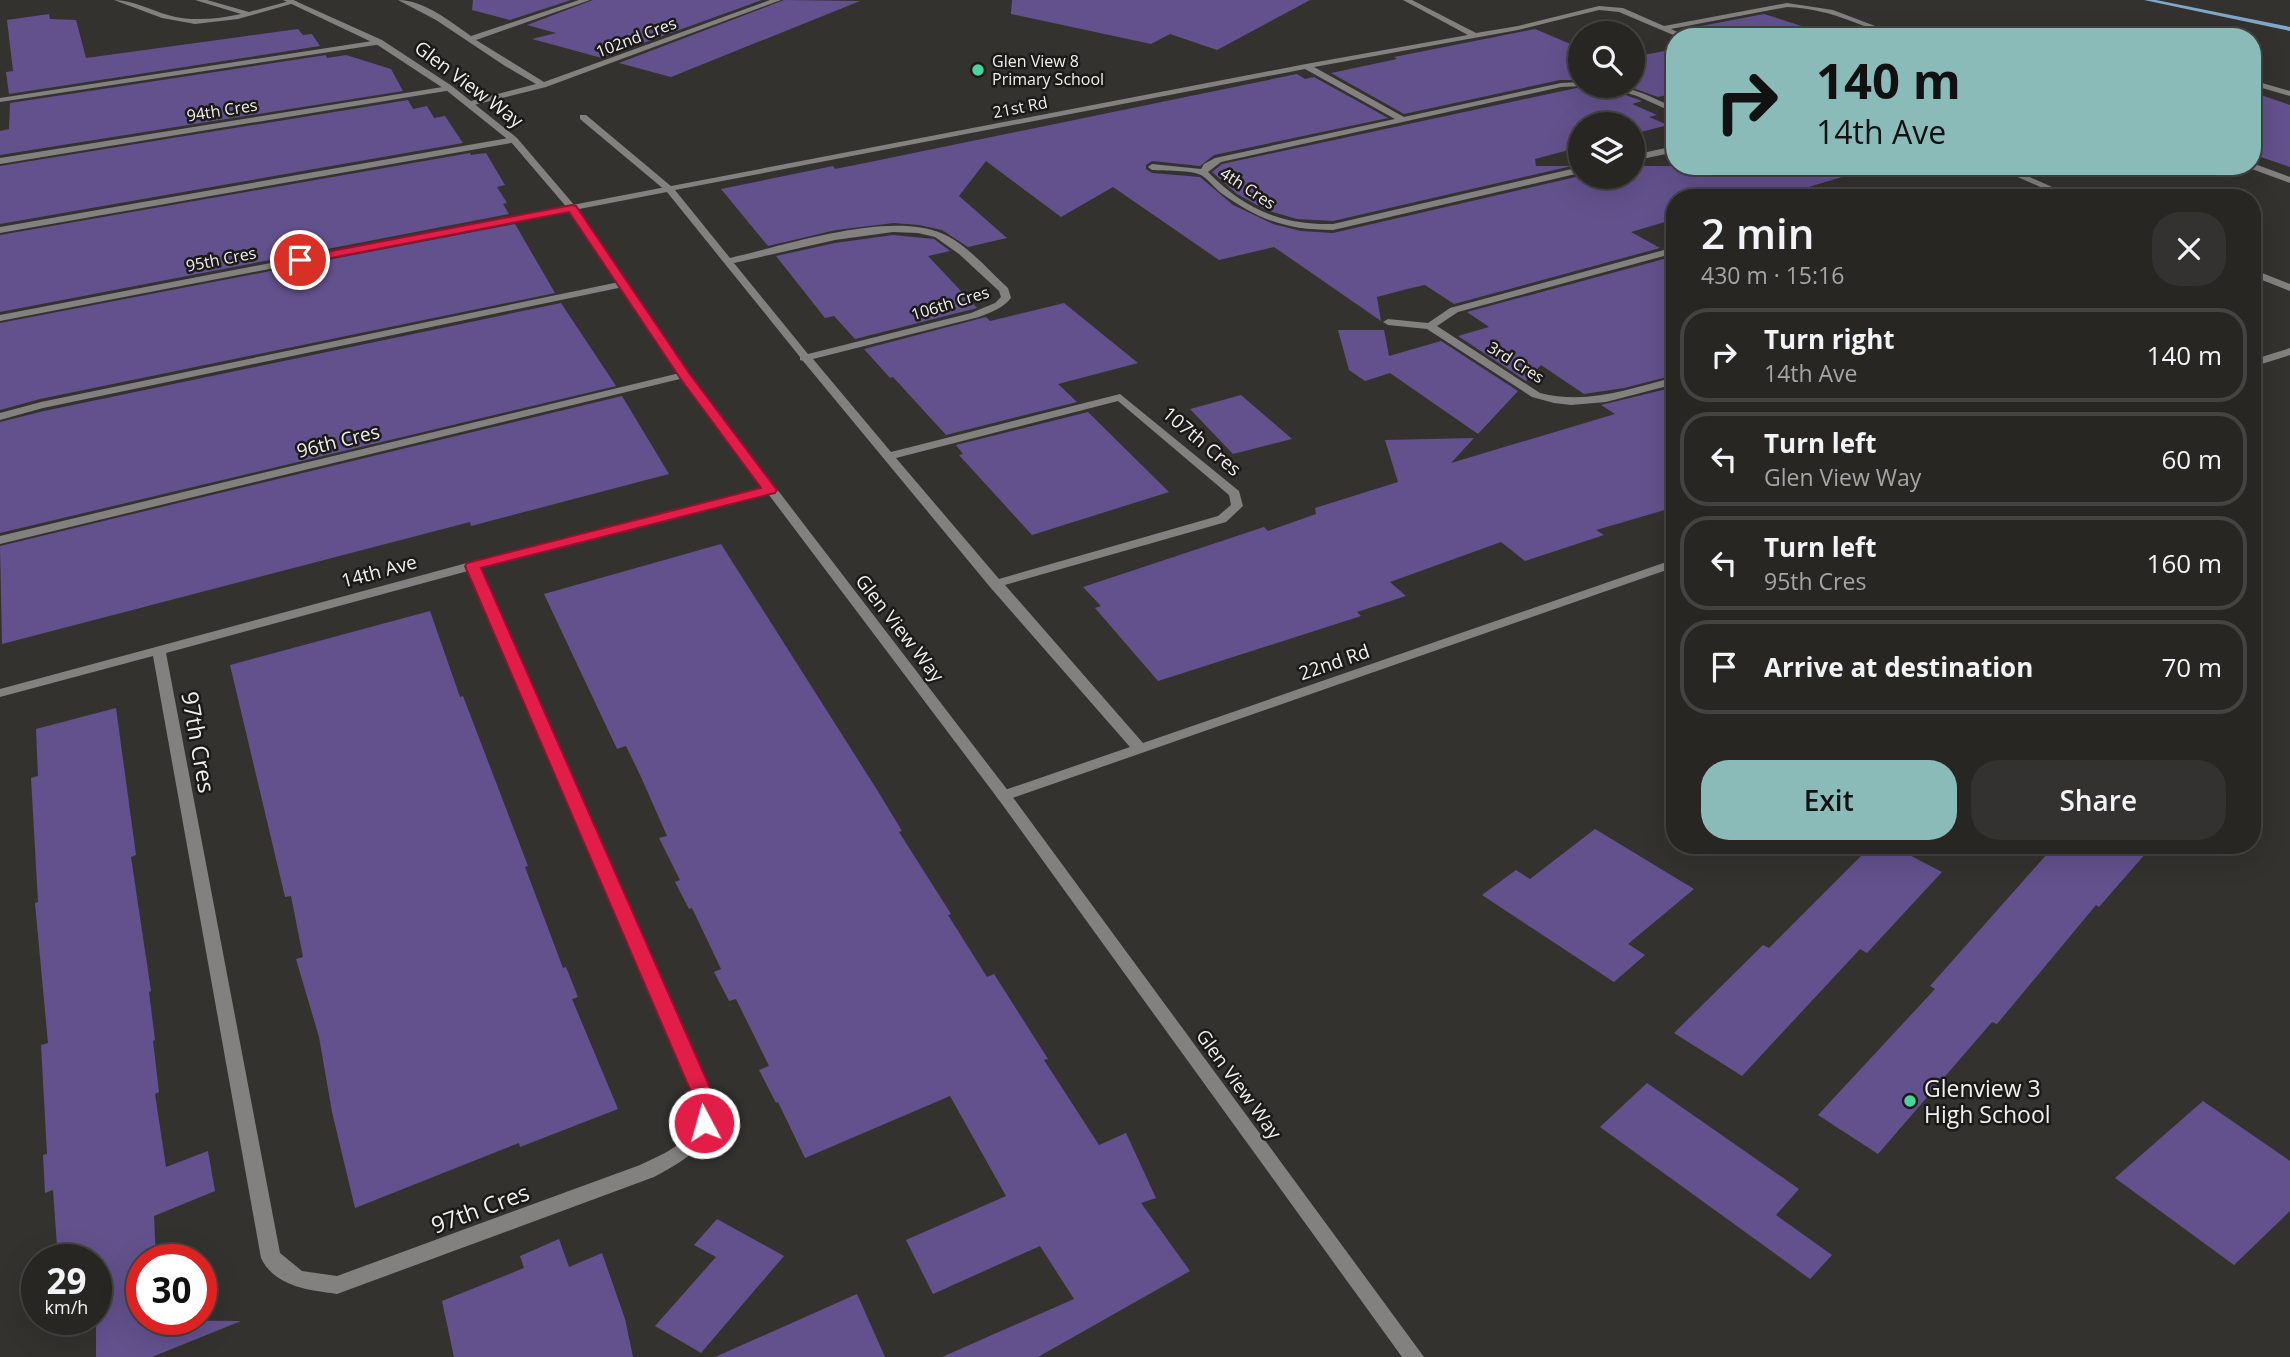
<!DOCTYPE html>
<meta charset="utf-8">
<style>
body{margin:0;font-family:"Open Sans",sans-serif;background:#333230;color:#f1f3f6;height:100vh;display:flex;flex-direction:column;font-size:26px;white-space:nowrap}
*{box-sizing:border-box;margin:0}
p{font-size:23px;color:#a4a5a6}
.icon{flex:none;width:38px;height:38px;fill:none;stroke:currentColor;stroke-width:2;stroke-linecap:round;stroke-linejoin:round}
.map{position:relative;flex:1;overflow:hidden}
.details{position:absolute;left:1666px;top:189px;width:595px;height:665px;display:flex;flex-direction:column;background:#272623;border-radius:28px;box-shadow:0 7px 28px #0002,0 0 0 2px #434341}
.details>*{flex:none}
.banner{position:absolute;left:1666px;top:28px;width:595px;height:147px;border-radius:28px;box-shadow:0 7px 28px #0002,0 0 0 2px #434341;background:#8bbbb9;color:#111;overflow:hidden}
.controls{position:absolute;left:1568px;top:21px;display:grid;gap:14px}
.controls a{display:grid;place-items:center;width:77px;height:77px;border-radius:50%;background:#272623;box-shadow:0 7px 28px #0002,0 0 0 2px #434341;font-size:35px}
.speed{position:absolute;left:21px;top:1244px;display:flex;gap:14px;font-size:35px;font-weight:700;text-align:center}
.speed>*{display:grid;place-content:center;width:91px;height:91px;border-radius:50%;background:#272623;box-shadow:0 7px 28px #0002,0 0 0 2px #434341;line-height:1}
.speed small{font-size:18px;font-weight:400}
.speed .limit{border:10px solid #d22;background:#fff;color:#111}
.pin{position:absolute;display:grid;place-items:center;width:60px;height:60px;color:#fff;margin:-30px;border:4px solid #fff;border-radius:50%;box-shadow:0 2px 7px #0007}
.me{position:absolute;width:77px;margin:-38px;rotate:354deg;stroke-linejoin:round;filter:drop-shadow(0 0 5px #0008)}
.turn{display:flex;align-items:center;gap:24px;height:147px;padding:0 35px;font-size:32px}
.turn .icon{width:91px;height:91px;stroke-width:2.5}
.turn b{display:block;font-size:49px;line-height:60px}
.round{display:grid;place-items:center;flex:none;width:74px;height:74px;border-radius:28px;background:#333230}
.headline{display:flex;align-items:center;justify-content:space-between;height:119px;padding:0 35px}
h1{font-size:42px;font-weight:600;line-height:52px}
.action{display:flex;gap:14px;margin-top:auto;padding:14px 35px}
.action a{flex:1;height:80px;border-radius:28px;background:#8bbbb9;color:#111;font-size:28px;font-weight:600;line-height:80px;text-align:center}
.action a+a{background:#333230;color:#f1f3f6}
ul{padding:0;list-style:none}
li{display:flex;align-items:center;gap:21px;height:94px;margin:0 14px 10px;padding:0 21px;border:4px solid #434341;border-radius:28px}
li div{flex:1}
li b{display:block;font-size:26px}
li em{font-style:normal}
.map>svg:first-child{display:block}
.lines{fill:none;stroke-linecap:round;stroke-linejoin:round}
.stream{fill:#7fa8c9;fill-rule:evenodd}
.building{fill:#63518d}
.service{fill:#83817f;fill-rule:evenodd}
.minor{fill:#83817f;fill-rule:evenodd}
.tertiary{fill:#83817f;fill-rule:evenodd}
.route{fill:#e11d48;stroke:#92132f;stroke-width:2}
.poi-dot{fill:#49d49d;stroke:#1b1a19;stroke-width:2.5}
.labels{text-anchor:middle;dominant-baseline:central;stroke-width:5;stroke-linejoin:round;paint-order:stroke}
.far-street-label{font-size:16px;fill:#f2f0ee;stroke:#1b1a19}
.far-poi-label{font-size:16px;fill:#f2f0ee;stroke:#1b1a19;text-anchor:start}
.street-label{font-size:19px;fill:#f2f0ee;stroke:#1b1a19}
.near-street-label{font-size:23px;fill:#f2f0ee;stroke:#1b1a19}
.near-poi-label{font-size:23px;fill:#f2f0ee;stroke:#1b1a19;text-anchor:start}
</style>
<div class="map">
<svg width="2290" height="1357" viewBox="0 0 2290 1357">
<rect width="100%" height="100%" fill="#34322f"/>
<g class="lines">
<path class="stream" d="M2144 0H2156L2290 27V31Z"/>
</g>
<g class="building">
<path d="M473 0H571L510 20 472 10Z"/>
<path d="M593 0H762L602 58 532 39 556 33 527 25Z"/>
<path d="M784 0 860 1 671 77 619 63Z"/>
<path d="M1012 0H1310L1217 50 1170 34 1151 44 1011 14Z"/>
<path d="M49 14 50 19 76 20 86 58 298 29 303 35 312 34 320 46 9 94 6 72 13 71 7 20Z"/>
<path d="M1764 14 1814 30 1813 37H1691L1680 30Z"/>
<path d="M1535 29 1580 48V80H1560L1404 114 1331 73 1397 59 1394 57Z"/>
<path d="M1675 49V93L1658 97 1627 86H1633V57Z"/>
<path d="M326 55 327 58 346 55 391 69 403 91 0 155V131L9 129 10 103Z"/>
<path d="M1297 74 1305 79 1314 77 1388 118 1214 155 1200 166 1152 161 1146 165V169L1152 173 1200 177 1233 205 1273 224 1301 231 1333 233 1580 176 1633 177V166H1848L1849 175 1771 198H1675V219L1631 232 1660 248 1454 304 1425 285 1407 289 1377 297 1381 321 1274 247 1219 260 1113 187 1061 217 986 161 959 196 1007 238 968 247 942 230 919 225 894 223 836 230 768 246 721 189 833 166 835 169 870 162Z"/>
<path d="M1586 86H1601L1642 101 1632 104 1657 115 1649 117 1668 125 1633 134V124H1580V147L1535 159 1536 166H1572L1333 221 1297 219 1266 210 1237 194 1212 172 1222 164Z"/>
<path d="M2252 92 2290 105V167L2252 154Z"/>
<path d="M408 100 413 109 427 106 434 118 445 116 463 143 0 224V166Z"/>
<path d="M470 153 471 155 486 153 505 185 497 187 507 203 503 204 509 214 0 312V235Z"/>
<path d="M515 224 555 293 40 399 0 410V323Z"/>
<path d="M893 235 934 239 950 251 928 256 977 308 855 339 834 316 825 318 776 256 835 243Z"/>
<path d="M1675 256V375L1624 388 1584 394 1541 365 1526 381 1458 336 1489 327 1467 312Z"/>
<path d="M561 303 616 386 0 533V422L44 411Z"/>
<path d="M1064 303 1138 363 1058 384 1077 402 946 435 893 377 890 378 864 349 986 317 990 321Z"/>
<path d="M1338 330H1384L1389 356 1441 341 1518 391 1478 434 1390 373 1365 381 1349 370Z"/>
<path d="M1675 387V507L1596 530 1604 535 1525 561 1501 542 1390 582 1406 596 1357 612 1361 616 1158 681 1095 608 1101 606 1083 587 1264 527 1268 531 1316 514 1315 508 1398 482 1385 440 1474 438 1451 463 1615 414 1601 405Z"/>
<path d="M1241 395 1292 439 1233 454 1190 409Z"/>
<path d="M622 396 669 474 471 526 470 522 2 644 0 546Z"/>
<path d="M1088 412 1169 492 1032 535 959 455 963 454 956 445Z"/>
<path d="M721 544 879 793 902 831 899 832 951 914 948 915 987 977 994 974 1048 1059 1044 1060 1099 1145 1126 1133 1156 1198 1141 1203 1190 1271 1038 1357H942L1074 1299 1040 1246 933 1294 906 1240 1006 1196 950 1096 805 1158 778 1102 776 1103 759 1070 769 1066 736 999 729 1001 714 972 721 969 692 908 689 909 675 882 680 880 659 838 667 836 641 777 626 746 617 749 544 594Z"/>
<path d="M430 611 460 697 463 696 528 866 525 867 563 968 566 967 578 997 572 999 618 1109 520 1147 519 1143 355 1208 332 1112 319 1037 296 959 303 957 291 896 285 897 230 665Z"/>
<path d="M116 708 136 855 131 857 151 991 149 992 155 1040 153 1041 159 1092 155 1094 166 1167 208 1151 215 1191 154 1216 156 1260H142V1320L241 1321 152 1357H96V1260H58L53 1190 45 1193 43 1155 47 1154 41 1045 48 1043 35 903 38 902 31 778 38 776 36 729Z"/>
<path d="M1595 829 1694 889 1628 944 1645 955 1614 982 1482 895 1516 870 1530 879Z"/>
<path d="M1872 845H1890L1942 872 1867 953 1860 949 1742 1076 1674 1033 1763 945 1769 948Z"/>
<path d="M2055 845H2153L2099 907 2096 905 1997 1024 1992 1022 1878 1154 1818 1115 1935 989 1930 986Z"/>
<path d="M1647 1083 1799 1189 1776 1215 1832 1255 1810 1279 1600 1127Z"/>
<path d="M2203 1101 2290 1161V1211L2234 1265 2115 1178Z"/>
<path d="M717 1219 784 1256 701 1353 655 1326 716 1257 694 1245Z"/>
<path d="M559 1239 569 1267 602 1253 625 1319 633 1357H454L442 1301 524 1268 520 1256Z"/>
<path d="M857 1294 885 1357H715Z"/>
</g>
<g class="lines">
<g class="service">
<path d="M114 0C133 0 150 10 168 15 192 22 217 19 241 14L195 0H207L249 12 293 0 298 2 238 19 195 24 162 18Z"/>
<path d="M580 115H586L672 187V191H666L580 119Z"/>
</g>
<g class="minor">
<path d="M398 0C424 0 451 22 471 36L579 0H590L476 40 544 82 770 0H781L546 87 470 106H467V102L536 84 505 66 436 20Z"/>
<path d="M1403 0H1412L1476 33 1518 26 1599 6 1623 8 1664 26 1787 3 1833 10 1904 37C1885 37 1869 27 1851 21 1830 13 1810 8 1787 7L1671 29 1689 37H1678L1619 12 1599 10 1518 30 1314 67 1404 117 1561 83 1580 82V86H1583L1561 87 1221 162 1208 172C1244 209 1281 225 1333 224L1580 167V173L1333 230C1286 230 1259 220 1221 193 1215 188 1208 179 1201 175 1192 170 1163 171 1152 170L1148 167 1152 164 1201 169 1204 164 1215 158 1395 119 1305 69 675 190 730 258C786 245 888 211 941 233 966 243 988 270 1008 288L1011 298C1002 309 991 312 979 317L813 359 891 452 1120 394 1239 491 1243 506 1226 522 1005 585 1143 743 1675 559V567L1004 801 999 800 996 796 999 792 1130 747 990 587 803 361 800 360V357L667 192 0 321V315L1306 64 1468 35ZM893 232 918 233 935 237 959 254 999 291 1001 297 995 303 971 313 808 354 734 263 835 240ZM1118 401 1229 495 1231 505 1218 516 999 579 896 458Z"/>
<path d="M379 40H382V44L0 102V98Z"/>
<path d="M2252 80 2290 91V96L2252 85Z"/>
<path d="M449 86 453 88 452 90 0 164V158Z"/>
<path d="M1604 86C1630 85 1652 97 1675 108V113L1637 96Z"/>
<path d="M514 137 518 140 517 142 0 233V227Z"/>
<path d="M1675 146V152L1633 161V155Z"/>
<path d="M2252 163 2290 177V183L2249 168 2248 166H2252Z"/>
<path d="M1993 166H2005L2077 198H2065Z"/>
<path d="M1675 247V253L1458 312 1437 326 1540 393C1587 405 1629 389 1675 377V384L1606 402 1571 405 1554 403 1532 397 1427 329 1388 325 1383 322 1388 319 1428 323 1450 308Z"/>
<path d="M2252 269 2290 284V291L2252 276Z"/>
<path d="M624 281 628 282V286L43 408 0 420V413L41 402Z"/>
<path d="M2290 348V355L2252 367V360Z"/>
<path d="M684 372 689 375 688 377 0 544V536Z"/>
<path d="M770 486 776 490 774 493 479 568 713 1099C710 1146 693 1156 654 1177L337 1294C309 1290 275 1287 261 1258L153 656 0 697V689L467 563ZM468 571 695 1099C691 1144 678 1147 640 1165L337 1276 302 1271 280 1253 166 653Z"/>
</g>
<path class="tertiary" d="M283 0H293L382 40 452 86 517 138 575 206 688 373 1009 792 1424 1357H1402L999 800 680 377 569 210 511 142 446 90 376 44Z"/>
</g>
<path class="route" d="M572 205 576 206 689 373 777 490 775 493 481 568 715 1099 714 1123 711 1129 704 1132 696 1129 693 1123 694 1099 465 566 467 563 761 488 680 378 569 212 300 264 294 260 300 257Z"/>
<g class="poi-dot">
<circle cx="978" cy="70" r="7"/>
<circle cx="1910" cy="1101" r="7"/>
</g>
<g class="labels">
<g class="far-street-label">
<text transform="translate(636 37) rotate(-21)">102nd Cres</text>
<text transform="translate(1020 107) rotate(-11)">21st Rd</text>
<text transform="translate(222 110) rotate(-9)">94th Cres</text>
<text transform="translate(1248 188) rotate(33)">4th Cres</text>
<text transform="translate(221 259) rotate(-11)">95th Cres</text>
<text transform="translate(950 303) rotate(-17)">106th Cres</text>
<text transform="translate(1516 362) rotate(32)">3rd Cres</text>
</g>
<g class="far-poi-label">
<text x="992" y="61">Glen View 8<tspan x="992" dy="18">Primary School</tspan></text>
</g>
<g class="street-label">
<text transform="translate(469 84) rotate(37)">Glen View Way</text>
<text transform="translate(338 441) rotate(-14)">96th Cres</text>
<text transform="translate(1202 441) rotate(40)">107th Cres</text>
<text transform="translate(379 571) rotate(-15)">14th Ave</text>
<text transform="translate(900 628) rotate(52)">Glen View Way</text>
<text transform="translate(1334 662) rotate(-19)">22nd Rd</text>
<text transform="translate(1239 1084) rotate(54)">Glen View Way</text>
</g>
<g class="near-street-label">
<text transform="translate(199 742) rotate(80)">97th Cres</text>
<text transform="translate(480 1208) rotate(-20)">97th Cres</text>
</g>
<g class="near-poi-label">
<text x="1924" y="1088">Glenview 3<tspan x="1924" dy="26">High School</tspan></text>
</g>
</g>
</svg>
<div class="controls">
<a><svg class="icon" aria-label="search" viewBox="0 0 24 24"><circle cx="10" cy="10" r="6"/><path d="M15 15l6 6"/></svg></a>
<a><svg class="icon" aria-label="layers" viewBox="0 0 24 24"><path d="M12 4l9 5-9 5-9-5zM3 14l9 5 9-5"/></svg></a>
</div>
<div class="speed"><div>29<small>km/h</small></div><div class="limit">30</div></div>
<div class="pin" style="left:300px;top:260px;background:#d93025"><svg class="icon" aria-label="arrive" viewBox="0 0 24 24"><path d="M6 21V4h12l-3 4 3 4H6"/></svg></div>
<svg class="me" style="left:704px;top:1123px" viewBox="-20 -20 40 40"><circle r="17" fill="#e11d48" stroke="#fff" stroke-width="3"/><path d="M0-11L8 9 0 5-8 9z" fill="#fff"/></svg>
<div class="banner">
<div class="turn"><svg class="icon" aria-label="right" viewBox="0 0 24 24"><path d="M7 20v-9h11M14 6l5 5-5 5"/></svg><div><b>140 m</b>14th Ave</div></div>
</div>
<section class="details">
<div class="headline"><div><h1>2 min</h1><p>430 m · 15:16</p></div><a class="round"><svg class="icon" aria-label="close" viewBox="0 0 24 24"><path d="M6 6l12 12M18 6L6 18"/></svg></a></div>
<ul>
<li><svg class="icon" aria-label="right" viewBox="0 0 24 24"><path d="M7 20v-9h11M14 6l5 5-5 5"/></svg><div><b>Turn right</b><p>14th Ave</p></div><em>140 m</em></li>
<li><svg class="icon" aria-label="left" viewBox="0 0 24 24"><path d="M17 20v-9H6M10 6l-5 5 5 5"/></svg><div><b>Turn left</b><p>Glen View Way</p></div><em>60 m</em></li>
<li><svg class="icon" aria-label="left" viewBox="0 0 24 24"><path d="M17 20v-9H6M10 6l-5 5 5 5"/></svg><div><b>Turn left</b><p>95th Cres</p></div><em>160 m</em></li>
<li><svg class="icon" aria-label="arrive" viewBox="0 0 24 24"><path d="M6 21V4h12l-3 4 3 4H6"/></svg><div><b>Arrive at destination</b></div><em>70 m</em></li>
</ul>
<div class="action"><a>Exit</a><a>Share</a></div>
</section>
</div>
